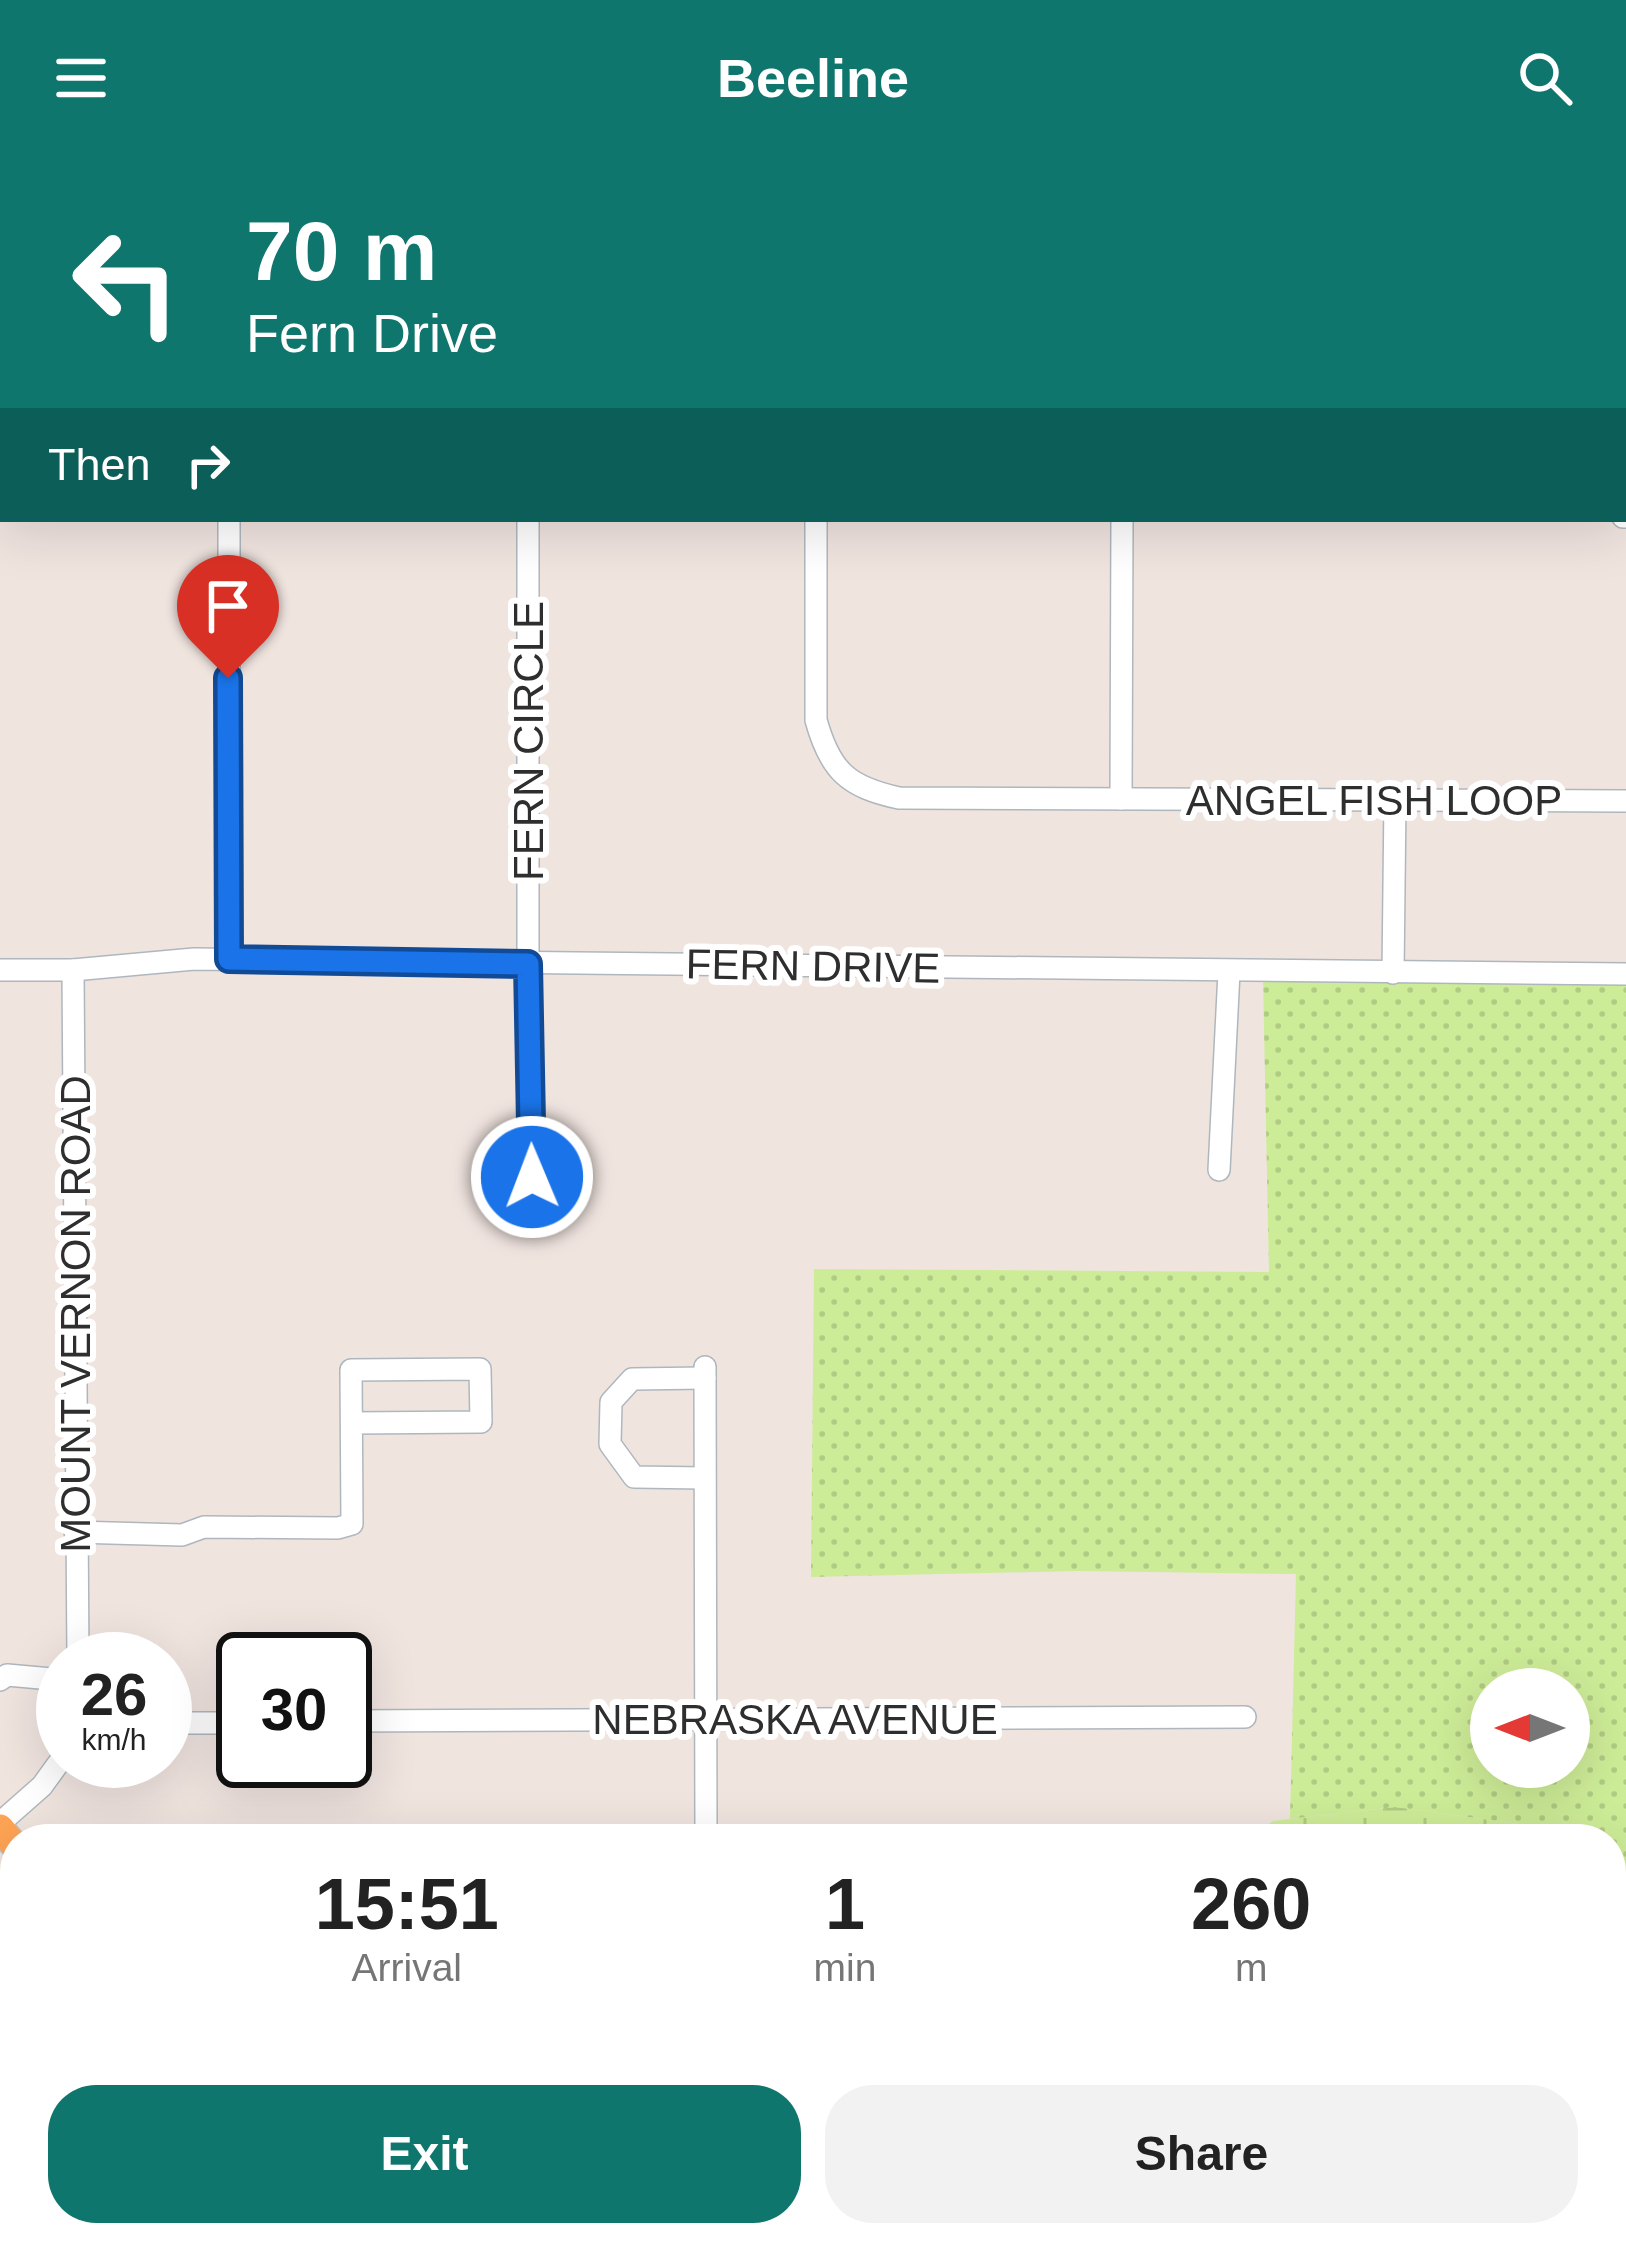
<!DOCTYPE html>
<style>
body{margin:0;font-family:Arial,sans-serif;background:#f2f2f2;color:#222;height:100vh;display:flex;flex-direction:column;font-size:45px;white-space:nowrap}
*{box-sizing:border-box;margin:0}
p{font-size:39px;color:#767676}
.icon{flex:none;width:66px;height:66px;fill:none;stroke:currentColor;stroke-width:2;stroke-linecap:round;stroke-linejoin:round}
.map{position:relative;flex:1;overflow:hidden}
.side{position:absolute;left:0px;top:1668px;width:1626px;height:423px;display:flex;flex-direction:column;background:#fff;border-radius:48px 48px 0 0;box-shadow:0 12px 48px #0002}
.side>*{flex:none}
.guide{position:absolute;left:0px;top:0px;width:1626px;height:366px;box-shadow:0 12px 48px #0002;background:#0f766e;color:#fff;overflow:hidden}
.needle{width:78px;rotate:270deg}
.controls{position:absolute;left:1470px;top:1512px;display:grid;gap:24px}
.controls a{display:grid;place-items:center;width:120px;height:120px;border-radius:50%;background:#fff;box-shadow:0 12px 48px #0002;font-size:60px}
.speed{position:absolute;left:36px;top:1476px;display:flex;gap:24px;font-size:60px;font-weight:700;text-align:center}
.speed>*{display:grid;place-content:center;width:156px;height:156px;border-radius:50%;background:#fff;box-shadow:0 12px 48px #0002;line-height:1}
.speed small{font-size:30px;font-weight:400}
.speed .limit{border:6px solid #111;border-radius:18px;background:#fff;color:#111}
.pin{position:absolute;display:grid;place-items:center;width:102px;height:102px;color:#fff;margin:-123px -51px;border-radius:50% 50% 50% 0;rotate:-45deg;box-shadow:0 0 12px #0007}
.pin .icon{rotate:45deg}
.me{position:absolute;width:132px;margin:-66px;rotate:359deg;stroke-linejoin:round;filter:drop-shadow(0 0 9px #0008)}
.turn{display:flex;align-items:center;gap:42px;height:252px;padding:0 48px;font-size:54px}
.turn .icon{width:156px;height:156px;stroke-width:2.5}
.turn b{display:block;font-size:84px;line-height:102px}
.then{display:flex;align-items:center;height:114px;padding:0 48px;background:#0003;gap:24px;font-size:45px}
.eta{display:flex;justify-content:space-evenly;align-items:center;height:204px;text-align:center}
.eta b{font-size:72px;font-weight:700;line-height:84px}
.button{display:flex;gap:24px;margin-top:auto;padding:24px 48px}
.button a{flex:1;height:138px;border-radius:48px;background:#0f766e;color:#fff;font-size:48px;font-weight:700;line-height:138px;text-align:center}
.button a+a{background:#f2f2f2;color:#222}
header{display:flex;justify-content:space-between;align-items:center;height:156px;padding:0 48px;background:#0f766e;color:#fff;font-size:54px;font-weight:700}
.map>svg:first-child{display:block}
.industrial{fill:url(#industrial-grid)}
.grass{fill:url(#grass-dots);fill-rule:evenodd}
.forest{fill:url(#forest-crowns)}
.wetland{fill:url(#wetland-marsh)}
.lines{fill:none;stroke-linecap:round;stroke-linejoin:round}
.minor-casing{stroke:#afb7be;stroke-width:24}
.major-casing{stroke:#c4c4c4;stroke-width:30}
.minor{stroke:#fff;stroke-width:21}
.major{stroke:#ffa455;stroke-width:27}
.route-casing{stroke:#114b97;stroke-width:30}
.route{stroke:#1a73e8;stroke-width:21}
.labels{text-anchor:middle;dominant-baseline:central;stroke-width:12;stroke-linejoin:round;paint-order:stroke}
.street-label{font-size:42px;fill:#2e2e2e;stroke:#fff}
</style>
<header><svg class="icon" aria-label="menu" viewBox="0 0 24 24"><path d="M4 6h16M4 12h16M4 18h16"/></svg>Beeline<svg class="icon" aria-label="search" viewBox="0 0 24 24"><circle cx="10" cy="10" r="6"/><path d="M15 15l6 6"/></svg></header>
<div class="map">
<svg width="1626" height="2090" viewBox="0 0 1626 2090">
<defs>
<pattern id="industrial-grid" width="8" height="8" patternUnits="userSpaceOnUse" patternTransform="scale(3)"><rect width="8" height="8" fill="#e0e0e8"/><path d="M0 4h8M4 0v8" fill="none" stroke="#c0c0c7"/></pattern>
<pattern id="grass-dots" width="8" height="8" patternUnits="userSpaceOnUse" patternTransform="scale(3)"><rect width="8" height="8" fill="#cdec97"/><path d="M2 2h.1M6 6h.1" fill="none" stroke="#b0cb82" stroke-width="1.8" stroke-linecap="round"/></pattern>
<pattern id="forest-crowns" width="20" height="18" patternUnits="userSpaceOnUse" patternTransform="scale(3)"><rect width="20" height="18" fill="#cdec97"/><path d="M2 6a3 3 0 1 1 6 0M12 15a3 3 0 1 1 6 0" fill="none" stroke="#b0cb82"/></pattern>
<pattern id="wetland-marsh" width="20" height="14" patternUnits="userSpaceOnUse" patternTransform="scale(3)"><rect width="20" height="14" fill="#cdec97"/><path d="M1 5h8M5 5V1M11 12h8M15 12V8" fill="none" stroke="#b0cb82"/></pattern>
</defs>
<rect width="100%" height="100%" fill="#f0e4df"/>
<path class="industrial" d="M385 2076H865L866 2090H396Z"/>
<path class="grass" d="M1626 821V1709L1611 1702V1683H1567L1541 1671 1395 1651 1290 1663 1296 1418 1077 1415 811 1421 814 1113 1269 1116 1263 823ZM1491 1533H1569V1611H1491Z"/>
<path class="forest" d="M1263 0H1626V213L1623 3H1263Z"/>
<g class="wetland">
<path d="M1395 1651 1541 1671 1567 1683H1248L1273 1665Z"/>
<path d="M1611 1702 1626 1709V2090H866L865 2076H1611Z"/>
</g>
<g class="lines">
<g class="minor-casing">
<g id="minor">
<path d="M529 0V3"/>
<path d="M232 3V0"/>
<path d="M817 3V0"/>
<path d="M1124 3V0"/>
<path d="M1623 361H1626"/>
<path d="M229 363V803"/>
<path d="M528 363V808L532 1020"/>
<path d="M816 363V564C830 615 848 631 899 642L1626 645"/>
<path d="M1121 643 1122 363"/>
<path d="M0 814H73L194 803 1626 818"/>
<path d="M73 814 78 1503"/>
<path d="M1393 817 1395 644"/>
<path d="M1219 1014 1229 816"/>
<path d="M705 1211 706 1683"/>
<path d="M704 1322 634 1321 610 1288 611 1246 632 1223 705 1222"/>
<path d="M75 1376 182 1379 204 1371 338 1372 352 1368 351 1214 480 1213 481 1266 352 1267"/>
<path d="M0 1524 7 1519 63 1524"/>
<path d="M345 1565 1245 1561"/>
<path d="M165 1567H243"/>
<path d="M0 1667 42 1630 63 1601"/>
<path d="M767 2090 781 2079"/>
</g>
</g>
<g class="major-casing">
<g id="major">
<path d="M0 1672 15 1690"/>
<path d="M0 1753 15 1771"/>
<path d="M253 2076 263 2090"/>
<path d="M316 2076 326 2090"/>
</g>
</g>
<use href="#minor" class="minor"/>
<use href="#major" class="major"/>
</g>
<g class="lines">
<g class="route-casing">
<path id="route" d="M228 522 229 803 528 808 532 1021"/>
</g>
<use href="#route" class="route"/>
</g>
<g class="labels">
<g class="street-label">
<text transform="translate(528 585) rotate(-90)">FERN CIRCLE</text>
<text x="1374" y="644">ANGEL FISH LOOP</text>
<text transform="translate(813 810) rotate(1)">FERN DRIVE</text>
<text transform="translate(75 1158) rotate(-90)">MOUNT VERNON ROAD</text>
<text x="795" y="1563">NEBRASKA AVENUE</text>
</g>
</g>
</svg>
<div class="controls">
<a><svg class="needle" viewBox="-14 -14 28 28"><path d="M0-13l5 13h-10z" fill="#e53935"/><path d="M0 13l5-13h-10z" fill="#767676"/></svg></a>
</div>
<div class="speed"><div>26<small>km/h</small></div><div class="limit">30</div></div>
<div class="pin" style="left:228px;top:522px;background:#d93025"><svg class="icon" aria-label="arrive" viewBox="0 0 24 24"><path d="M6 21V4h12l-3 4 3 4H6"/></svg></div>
<svg class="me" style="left:532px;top:1021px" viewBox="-20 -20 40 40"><circle r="17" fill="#1a73e8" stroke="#fff" stroke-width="3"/><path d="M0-11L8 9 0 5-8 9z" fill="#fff"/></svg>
<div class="guide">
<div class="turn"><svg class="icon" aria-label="left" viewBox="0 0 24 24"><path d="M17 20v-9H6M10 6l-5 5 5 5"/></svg><div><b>70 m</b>Fern Drive</div></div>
<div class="then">Then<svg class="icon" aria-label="right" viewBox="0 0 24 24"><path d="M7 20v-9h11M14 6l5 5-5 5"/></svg></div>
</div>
<section class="side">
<div class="eta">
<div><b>15:51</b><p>Arrival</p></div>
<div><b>1</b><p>min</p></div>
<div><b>260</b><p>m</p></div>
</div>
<div class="button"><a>Exit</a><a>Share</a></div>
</section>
</div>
